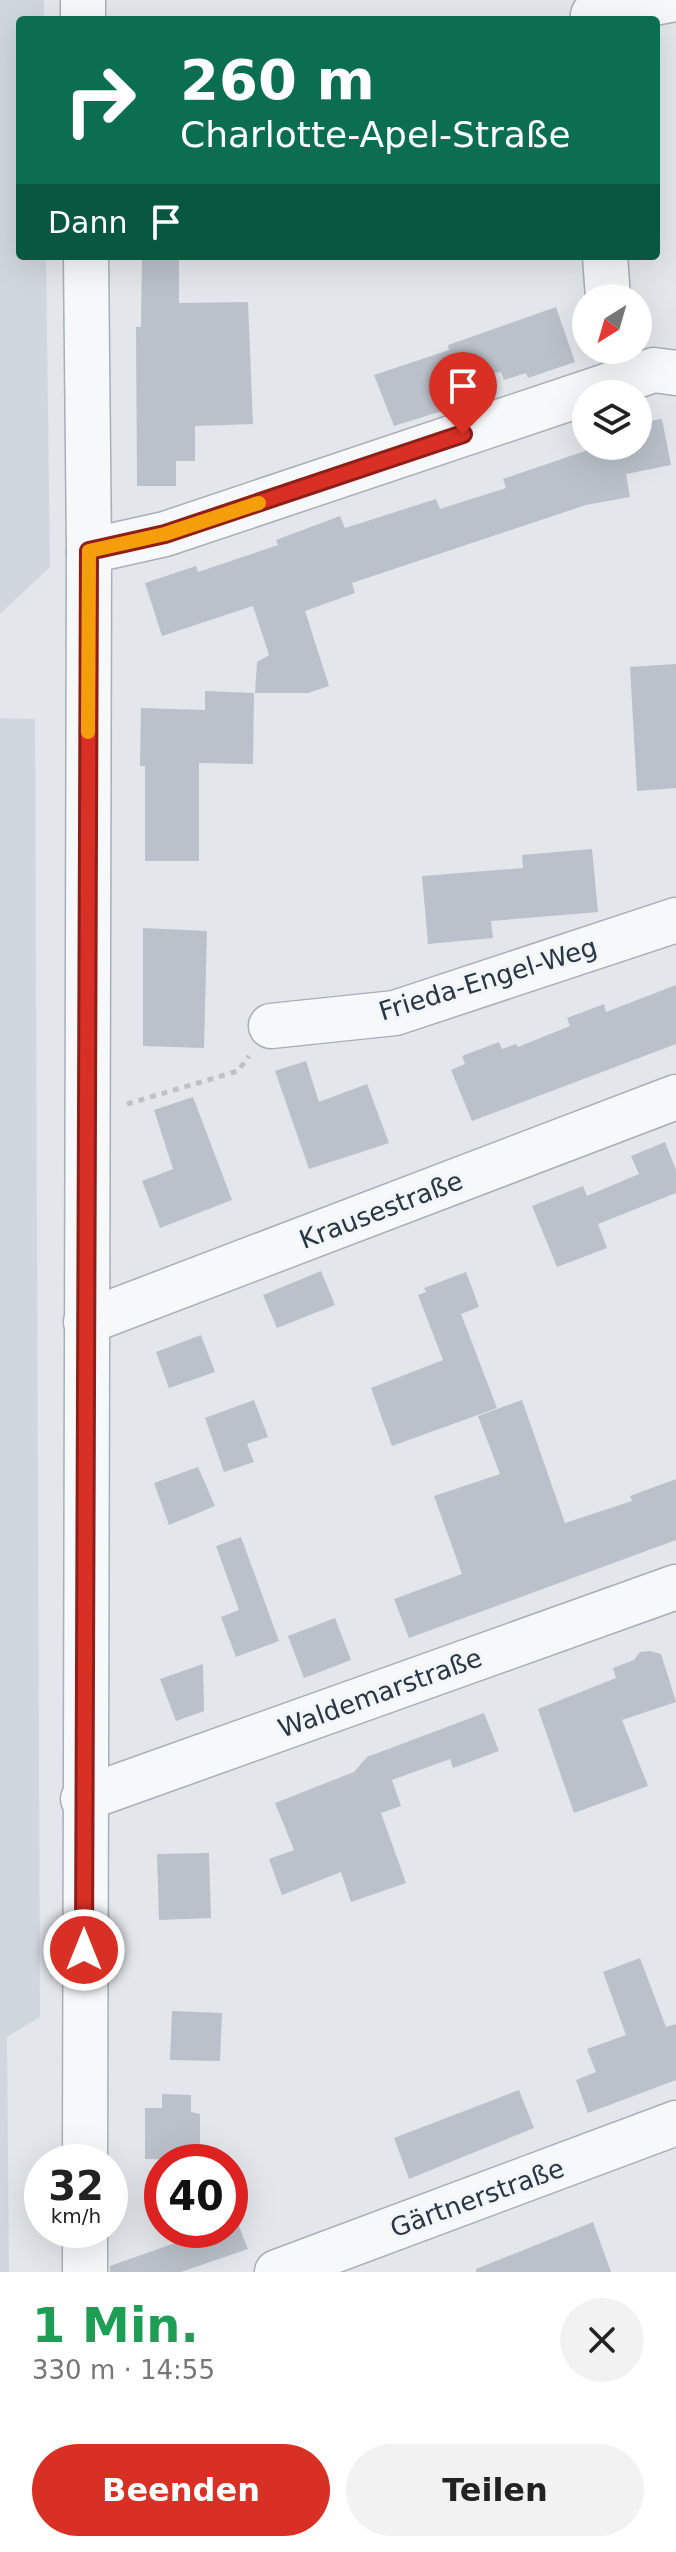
<!DOCTYPE html>
<html lang="de">
<meta charset="utf-8">
<style>
body{margin:0;font-family:"DejaVu Sans",sans-serif;background:#f2f2f2;color:#222;height:100vh;display:flex;flex-direction:column;font-size:30px;white-space:nowrap}
*{box-sizing:border-box;margin:0}
p{font-size:26px;color:#767676}
.icon{flex:none;width:44px;height:44px;fill:none;stroke:currentColor;stroke-width:2;stroke-linecap:round;stroke-linejoin:round}
.map{position:relative;height:2272px;overflow:hidden}
.side{display:flex;flex-direction:column;background:#fff;flex:1}
.side>*{flex:none}
.banner{position:absolute;left:16px;top:16px;width:644px;height:244px;border-radius:8px;box-shadow:0 8px 32px #0002;background:#0b6e4f;color:#fff;overflow:hidden}
.needle{width:52px;rotate:217deg}
.fabs{position:absolute;left:572px;top:284px;display:grid;gap:16px}
.fabs a{display:grid;place-items:center;width:80px;height:80px;border-radius:50%;background:#fff;box-shadow:0 8px 32px #0002;font-size:40px}
.speed{position:absolute;left:24px;top:2144px;display:flex;gap:16px;font-size:40px;font-weight:700;text-align:center}
.speed>*{display:grid;place-content:center;width:104px;height:104px;border-radius:50%;background:#fff;box-shadow:0 8px 32px #0002;line-height:1}
.speed small{font-size:20px;font-weight:400}
.speed .limit{border:12px solid #d22;background:#fff;color:#111}
.pin{position:absolute;display:grid;place-items:center;width:68px;height:68px;color:#fff;margin:-82px -34px;border-radius:50% 50% 50% 0;rotate:-45deg;box-shadow:0 0 8px #0007}
.pin .icon{rotate:45deg}
.me{position:absolute;width:88px;margin:-44px;rotate:0deg;stroke-linejoin:round;filter:drop-shadow(0 0 6px #0008)}
.turn{display:flex;align-items:center;gap:28px;height:168px;padding:0 32px;font-size:36px}
.turn .icon{width:104px;height:104px;stroke-width:2.5}
.turn b{display:block;font-size:56px;line-height:68px}
.then{display:flex;align-items:center;height:76px;padding:0 32px;background:#0003;gap:16px;font-size:30px}
.round{display:grid;place-items:center;flex:none;width:84px;height:84px;border-radius:42px;background:#f2f2f2}
.head{display:flex;align-items:center;justify-content:space-between;height:136px;padding:0 32px}
h1{font-size:48px;font-weight:700;line-height:60px;color:#1e9e55}
.cta{display:flex;gap:16px;margin-top:auto;padding:16px 32px}
.cta a{flex:1;height:92px;border-radius:48px;background:#d93025;color:#fff;font-size:32px;font-weight:700;line-height:92px;text-align:center}
.cta a+a{background:#f2f2f2;color:#222}
.map>svg:first-child{display:block}
.built{fill:#d1d7de}
.building{fill:#bac1ca}
.lines{fill:none;stroke-linecap:round;stroke-linejoin:round}
.minor-casing{stroke:#a7afb7;stroke-width:47}
.tertiary-casing{stroke:#a7afb7;stroke-width:47}
.path{stroke:#bdc2c7;stroke-width:5;stroke-dasharray:6 6;stroke-linecap:butt}
.minor{stroke:#f6f8fa;stroke-width:44}
.tertiary{stroke:#f6f8fa;stroke-width:44}
.route-casing{stroke:#8d1f18;stroke-width:20}
.route{stroke:#d93025;stroke-width:14}
.slow{stroke:#f59e0b;stroke-width:14}
.labels{text-anchor:middle;dominant-baseline:central;stroke-width:6;stroke-linejoin:round;paint-order:stroke}
.street-label{font-size:26px;fill:#293745;stroke:#f3f6f9}
</style>
<div class="map">
<svg width="676" height="2272" viewBox="0 0 676 2272">
<rect width="100%" height="100%" fill="#e3e7ec"/>
<g class="built">
<path d="M0 0H44V20H20V256H46L50 567 0 614Z"/>
<path d="M0 718 35 719 40 2017 7 2037 9 2272H0Z"/>
</g>
<g class="building">
<path d="M142 256H179V303L248 302 253 424 195 426V461H176V486H137L136 327H141Z"/>
<path d="M556 307 575 362 528 378 526 373 504 380 501 372 435 381 445 410 394 426 374 375 449 350 448 345Z"/>
<path d="M662 419 671 465 626 474 630 497 586 505 352 583 355 593 305 611 329 686 308 693H255L257 662 269 655 253 606 162 636 145 583 196 566 198 572 278 545 276 540 340 516 345 528 436 499 440 509 506 488 503 479 588 450 587 446H638V423Z"/>
<path d="M676 664V788L637 791 630 667Z"/>
<path d="M205 691 254 693 253 764 199 763V861H145V766H140L141 708 205 710Z"/>
<path d="M592 849 598 912 491 921 493 938 428 944 422 876 523 868 522 855Z"/>
<path d="M143 928 207 931 204 1048 143 1046Z"/>
<path d="M676 985V1044L472 1121 451 1070 465 1064 462 1056 499 1042 502 1049 516 1044 518 1047 570 1026 567 1018 604 1004 606 1012Z"/>
<path d="M306 1061 319 1102 367 1084 389 1143 309 1169 275 1071Z"/>
<path d="M193 1097 232 1200 160 1228 142 1181 173 1169 154 1110Z"/>
<path d="M665 1142 676 1170V1193L598 1224 607 1248 557 1267 532 1206 583 1186 587 1196 639 1174 631 1156Z"/>
<path d="M321 1271 335 1305 277 1328 263 1295Z"/>
<path d="M466 1272 479 1307 461 1314 497 1408 392 1446 371 1388 443 1360 418 1295 426 1292 424 1288Z"/>
<path d="M201 1335 215 1372 169 1388 156 1352Z"/>
<path d="M254 1400 268 1437 247 1444 254 1462 224 1472 205 1418Z"/>
<path d="M522 1400 565 1523 632 1501 630 1496 676 1479V1540L409 1638 394 1599 462 1574 434 1496 500 1474 478 1416Z"/>
<path d="M198 1467 215 1506 169 1525 154 1483Z"/>
<path d="M241 1537 279 1641 236 1657 221 1617 239 1610 216 1546Z"/>
<path d="M335 1618 351 1660 304 1678 288 1636Z"/>
<path d="M650 1651 661 1654 676 1702 622 1720 648 1786 574 1813 538 1709 616 1678 613 1668 634 1660 640 1652Z"/>
<path d="M203 1664 204 1711 176 1721 160 1679Z"/>
<path d="M484 1713 499 1751 453 1768 450 1759 392 1780 401 1806 381 1813 406 1883 351 1902 341 1872 282 1895 269 1859 294 1850 275 1803 354 1772 367 1757Z"/>
<path d="M209 1853 211 1918 159 1920 157 1854Z"/>
<path d="M640 1958 666 2027 676 2024V2080L588 2113 576 2080 596 2072 587 2049 626 2035 603 1972Z"/>
<path d="M172 2011 222 2013 220 2061 170 2060Z"/>
<path d="M519 2090 534 2128 409 2179 394 2138Z"/>
<path d="M162 2094 191 2095V2112L200 2114V2160L145 2159V2108H162Z"/>
<path d="M237 2221 248 2249 181 2272H110V2266L212 2230H230V2224Z"/>
<path d="M593 2222 611 2272H476V2269Z"/>
</g>
<g class="lines">
<g class="minor-casing">
<g id="minor">
<path d="M593 15 670 0"/>
<path d="M605 256 608 298"/>
<path d="M89 551 165 534 654 370 676 373"/>
<path d="M271 1026 395 1013 676 920"/>
<path d="M86 1322 676 1097"/>
<path d="M83 1799 676 1587"/>
<path d="M277 2272 676 2123"/>
</g>
</g>
<g class="tertiary-casing">
<g id="tertiary">
<path d="M83 0V20"/>
<path d="M85 2162 89 551 86 256"/>
<path d="M85 2230V2272"/>
</g>
</g>
<path class="path" d="M127 1104 238 1071 249 1056"/>
<use href="#minor" class="minor"/>
<use href="#tertiary" class="tertiary"/>
</g>
<g class="lines">
<g class="route-casing">
<path id="route" d="M84 1950 89 551 165 534 463 434"/>
</g>
<use href="#route" class="route"/>
<path class="slow" d="M88 732 89 551 165 534 259 503"/>
</g>
<g class="labels">
<g class="street-label">
<text transform="translate(488 979) rotate(-17)">Frieda-Engel-Weg</text>
<text transform="translate(381 1210) rotate(-21)">Krausestraße</text>
<text transform="translate(380 1693) rotate(-20)">Waldemarstraße</text>
<text transform="translate(477 2198) rotate(-20)">Gärtnerstraße</text>
</g>
</g>
</svg>
<div class="fabs">
<a><svg class="needle" viewBox="-14 -14 28 28"><path d="M0-13l5 13h-10z" fill="#e53935"/><path d="M0 13l5-13h-10z" fill="#767676"/></svg></a>
<a><svg class="icon" aria-label="layers" viewBox="0 0 24 24"><path d="M12 4l9 5-9 5-9-5zM3 14l9 5 9-5"/></svg></a>
</div>
<div class="speed"><div>32<small>km/h</small></div><div class="limit">40</div></div>
<div class="pin" style="left:463px;top:434px;background:#d93025"><svg class="icon" aria-label="arrive" viewBox="0 0 24 24"><path d="M6 21V4h12l-3 4 3 4H6"/></svg></div>
<svg class="me" style="left:84px;top:1950px" viewBox="-20 -20 40 40"><circle r="17" fill="#d93025" stroke="#fff" stroke-width="3"/><path d="M0-11L8 9 0 5-8 9z" fill="#fff"/></svg>
<div class="banner">
<div class="turn"><svg class="icon" aria-label="right" viewBox="0 0 24 24"><path d="M7 20v-9h11M14 6l5 5-5 5"/></svg><div><b>260 m</b>Charlotte-Apel-Straße</div></div>
<div class="then">Dann<svg class="icon" aria-label="arrive" viewBox="0 0 24 24"><path d="M6 21V4h12l-3 4 3 4H6"/></svg></div>
</div>
</div>
<section class="side">
<div class="head"><div><h1>1 Min.</h1><p>330 m · 14:55</p></div><a class="round"><svg class="icon" aria-label="close" viewBox="0 0 24 24"><path d="M6 6l12 12M18 6L6 18"/></svg></a></div>
<div class="cta"><a>Beenden</a><a>Teilen</a></div>
</section>
